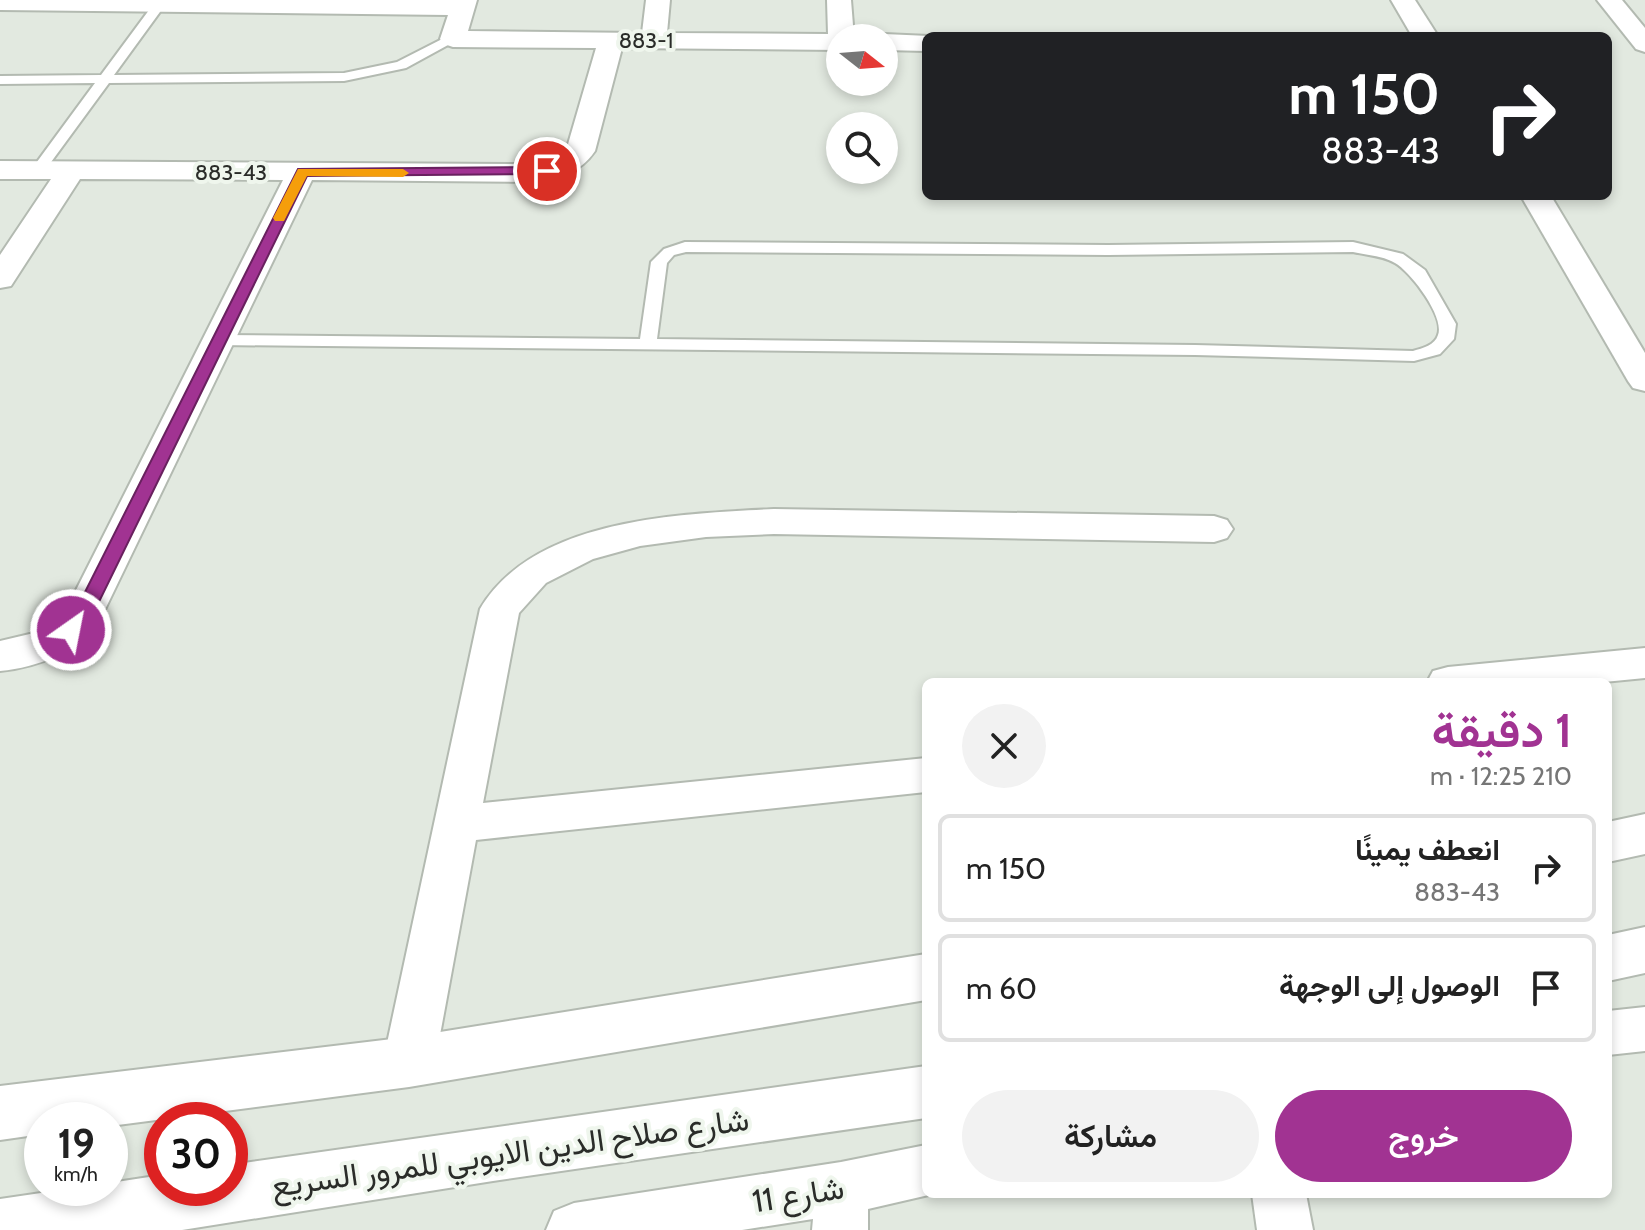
<!DOCTYPE html>
<html lang="ar">
<meta charset="utf-8">
<style>
body{margin:0;font-family:Cabin,Vazirmatn,sans-serif;background:#f2f2f2;color:#222;direction:rtl;height:100vh;display:flex;flex-direction:column;font-size:30px;white-space:nowrap}
*{box-sizing:border-box;margin:0}
p{font-size:26px;color:#767676}
.icon{flex:none;width:44px;height:44px;fill:none;stroke:currentColor;stroke-width:2;stroke-linecap:round;stroke-linejoin:round}
.map{position:relative;flex:1;overflow:hidden;direction:ltr}
.details{position:absolute;left:922px;top:678px;width:690px;height:520px;display:flex;flex-direction:column;background:#fff;border-radius:12px;box-shadow:0 4px 12px #0003;direction:rtl}
.details>*{flex:none}
.guide{position:absolute;left:922px;top:32px;width:690px;height:168px;border-radius:12px;box-shadow:0 4px 12px #0003;direction:rtl;background:#202124;color:#fff;overflow:hidden}
.needle{width:52px;rotate:107deg}
.buttons{position:absolute;left:826px;top:24px;display:grid;gap:16px}
.buttons a{display:grid;place-items:center;width:72px;height:72px;border-radius:50%;background:#fff;box-shadow:0 4px 12px #0003;font-size:40px}
.speed{position:absolute;left:24px;top:1102px;display:flex;gap:16px;font-size:40px;font-weight:700;text-align:center}
.speed>*{display:grid;place-content:center;width:104px;height:104px;border-radius:50%;background:#fff;box-shadow:0 4px 12px #0003;line-height:1}
.speed small{font-size:20px;font-weight:400}
.speed .limit{border:12px solid #d22;background:#fff;color:#111}
.pin{position:absolute;display:grid;place-items:center;width:68px;height:68px;color:#fff;margin:-34px;border:4px solid #fff;border-radius:50%;box-shadow:0 2px 8px #0007}
.me{position:absolute;width:88px;margin:-44px;rotate:33deg;stroke-linejoin:round;filter:drop-shadow(0 0 6px #0008)}
.turn{display:flex;align-items:center;gap:28px;height:168px;padding:0 40px;font-size:36px}
.turn .icon{width:104px;height:104px;stroke-width:2.5}
.turn b{display:block;font-size:56px;line-height:68px}
.round{display:grid;place-items:center;flex:none;width:84px;height:84px;border-radius:42px;background:#f2f2f2}
.head{display:flex;align-items:center;justify-content:space-between;height:136px;padding:0 40px}
h1{font-size:48px;font-weight:600;line-height:60px;color:#a13392}
.button{display:flex;gap:16px;margin-top:auto;padding:16px 40px}
.button a{flex:1;height:92px;border-radius:48px;background:#a13392;color:#fff;font-size:32px;font-weight:600;line-height:92px;text-align:center}
.button a+a{background:#f2f2f2;color:#222}
ul{padding:0;list-style:none}
li{display:flex;align-items:center;gap:24px;height:108px;margin:0 16px 12px;padding:0 24px;border:4px solid #e0e0e0;border-radius:12px}
li div{flex:1}
li b{display:block;font-size:30px}
li em{font-style:normal}
.map>svg:first-child{display:block}
.lines{fill:none;stroke-linecap:round;stroke-linejoin:round}
.lane-casing{stroke:#b3bab1;stroke-width:4}
.street-casing{stroke:#b3bab1;stroke-width:4}
.primary-casing{stroke:#b3bab1;stroke-width:4}
.lane{fill:#fff;fill-rule:evenodd}
.street{fill:#fff;fill-rule:evenodd}
.primary{fill:#fff;fill-rule:evenodd}
.route{fill:#a13392;stroke:#69215f;stroke-width:2}
.slow{fill:#f59e0b}
.labels{text-anchor:middle;dominant-baseline:central;stroke-width:8;stroke-linejoin:round;paint-order:stroke}
.far-street-label{font-size:22px;fill:#2a2c29;stroke:#eff6ed}
.near-street-label{font-size:32px;fill:#2a2c29;stroke:#eff6ed}
</style>
<div class="map">
<svg width="1645" height="1230" viewBox="0 0 1645 1230">
<rect width="100%" height="100%" fill="#e2e9e0"/>
<g class="lines">
<g class="lane-casing">
<g id="lane">
<path d="M159 1 165 5 114 75 344 73 397 62 448 36 459 39 406 68 344 81 109 83 43 173H33L31 170 95 83 0 84V76L101 75 155 2Z"/>
<path d="M685 242 1108 245 1353 242 1403 254 1425 270 1456 324 1454 339 1440 354 1414 361 1195 355 219 345 211 340 219 335 640 339 651 262 664 249ZM686 252 1108 255 1353 252C1366 255 1384 256 1395 263 1411 272 1445 317 1438 335 1435 345 1423 348 1413 351L1195 345 657 339 667 263 674 255Z"/>
</g>
</g>
<g class="street-casing">
<g id="street">
<path d="M0 0H477L468 31 642 33 646 0H670L667 33 828 34 827 0H851L854 38H840V50L622 48 595 151C578 176 556 178 528 182L312 180 99 622C73 653 40 667 0 671V641L34 633 69 604 283 180 80 179 11 286 0 288V255L51 179H0V161L528 164 549 161 566 151 596 48 453 47 444 44 440 39 448 15 0 10Z"/>
<path d="M1391 0H1415L1438 36H1412Z"/>
<path d="M1597 0H1622L1645 28V52L1636 49Z"/>
<path d="M884 34 929 36H926V51L884 50V38H874Z"/>
<path d="M1521 196H1551L1645 353V391L1633 388 1628 381Z"/>
<path d="M774 509 1214 516 1227 520 1233 529 1227 538 1214 542 774 534 706 537 640 546 593 559 546 583 519 613 483 803 926 758V792L476 840 435 1062 427 1078 409 1085 391 1078 383 1062 480 609C534 518 679 514 774 509Z"/>
<path d="M1645 648V678L1604 682H1427L1433 671 1448 667Z"/>
<path d="M1645 1007V1051L1608 1055V1011Z"/>
<path d="M926 1145V1194H933L868 1209V1230H812L813 1219 742 1230H546L554 1211 574 1203 841 1162Z"/>
<path d="M1252 1194H1306L1313 1230H1257Z"/>
</g>
</g>
<g class="primary-casing">
<g id="primary">
<path d="M1645 814V854L1608 862V822Z"/>
<path d="M1645 927V973L1608 981V935Z"/>
<path d="M926 954V1000L409 1087 110 1126V1120H42V1134L0 1140V1086L409 1037Z"/>
<path d="M926 1066V1118L493 1181 182 1230H0V1199L75 1188H110V1183L162 1175V1188H230V1165Z"/>
</g>
</g>
<use href="#lane" class="lane"/>
<use href="#street" class="street"/>
<use href="#primary" class="primary"/>
</g>
<path class="route" d="M547 167 551 168V174L307 176 94 612 77 635H64L61 630 77 608 298 169Z"/>
<path class="slow" d="M298 169H403L409 173 403 177 307 176 284 221H275L273 218Z"/>
<g class="labels">
<g class="far-street-label">
<text x="646" y="40">883-1</text>
<text x="231" y="172">883-43</text>
</g>
<g class="near-street-label">
<text transform="translate(510 1152) rotate(-8)">شارع صلاح الدين الايوبي للمرور السريع</text>
<text transform="translate(798 1194) rotate(-9)">شارع 11</text>
</g>
</g>
</svg>
<div class="buttons">
<a><svg class="needle" viewBox="-14 -14 28 28"><path d="M0-13l5 13h-10z" fill="#e53935"/><path d="M0 13l5-13h-10z" fill="#767676"/></svg></a>
<a><svg class="icon" aria-label="search" viewBox="0 0 24 24"><circle cx="10" cy="10" r="6"/><path d="M15 15l6 6"/></svg></a>
</div>
<div class="speed"><div>19<small>km/h</small></div><div class="limit">30</div></div>
<div class="pin" style="left:547px;top:171px;background:#d93025"><svg class="icon" aria-label="arrive" viewBox="0 0 24 24"><path d="M6 21V4h12l-3 4 3 4H6"/></svg></div>
<svg class="me" style="left:71px;top:630px" viewBox="-20 -20 40 40"><circle r="17" fill="#a13392" stroke="#fff" stroke-width="3"/><path d="M0-11L8 9 0 5-8 9z" fill="#fff"/></svg>
<div class="guide">
<div class="turn"><svg class="icon" aria-label="right" viewBox="0 0 24 24"><path d="M7 20v-9h11M14 6l5 5-5 5"/></svg><div><b>150 m</b>883-43</div></div>
</div>
<section class="details">
<div class="head"><div><h1>1 دقيقة</h1><p>210 m · 12:25</p></div><a class="round"><svg class="icon" aria-label="close" viewBox="0 0 24 24"><path d="M6 6l12 12M18 6L6 18"/></svg></a></div>
<ul>
<li><svg class="icon" aria-label="right" viewBox="0 0 24 24"><path d="M7 20v-9h11M14 6l5 5-5 5"/></svg><div><b>انعطف يمينًا</b><p>883-43</p></div><em>150 m</em></li>
<li><svg class="icon" aria-label="arrive" viewBox="0 0 24 24"><path d="M6 21V4h12l-3 4 3 4H6"/></svg><div><b>الوصول إلى الوجهة</b></div><em>60 m</em></li>
</ul>
<div class="button"><a>خروج</a><a>مشاركة</a></div>
</section>
</div>
